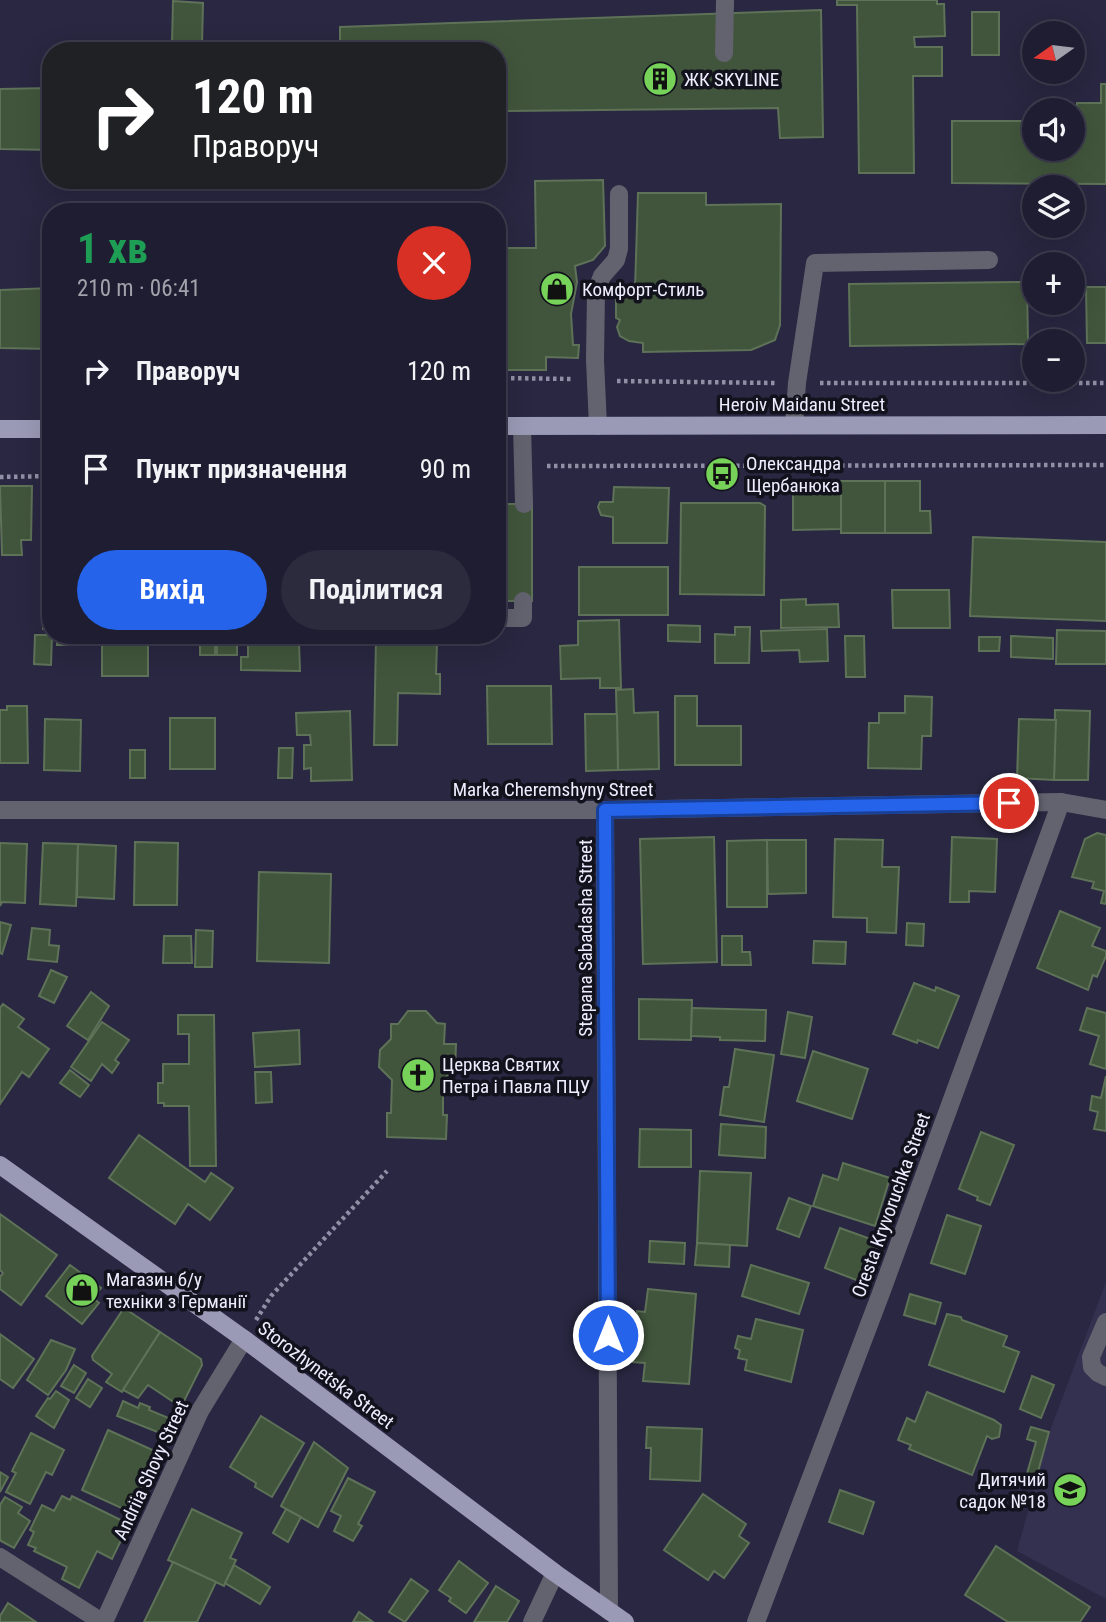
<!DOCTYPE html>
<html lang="uk">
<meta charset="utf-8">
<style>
body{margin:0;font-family:"Roboto Condensed",sans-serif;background:#2c2a3d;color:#f1f3f6;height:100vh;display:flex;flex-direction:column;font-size:26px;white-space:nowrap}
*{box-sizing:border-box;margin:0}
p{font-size:23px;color:#a1a2ab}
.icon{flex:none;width:38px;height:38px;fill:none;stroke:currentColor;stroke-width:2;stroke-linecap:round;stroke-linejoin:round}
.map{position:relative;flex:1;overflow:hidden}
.details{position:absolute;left:42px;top:203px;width:464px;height:441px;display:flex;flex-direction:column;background:#1f1d31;border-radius:28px;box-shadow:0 7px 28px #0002,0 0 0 2px #3c3b4d}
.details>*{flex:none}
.guide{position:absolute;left:42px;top:42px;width:464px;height:147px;border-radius:28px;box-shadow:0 7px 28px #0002,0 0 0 2px #3c3b4d;background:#202124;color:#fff;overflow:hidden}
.needle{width:46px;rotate:256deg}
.controls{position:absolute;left:1022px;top:21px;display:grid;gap:14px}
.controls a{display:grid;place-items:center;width:63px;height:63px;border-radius:50%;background:#1f1d31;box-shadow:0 7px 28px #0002,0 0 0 2px #3c3b4d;font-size:35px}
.pin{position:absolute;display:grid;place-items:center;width:60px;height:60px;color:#fff;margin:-30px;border:4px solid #fff;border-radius:50%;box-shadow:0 2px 7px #0007}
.me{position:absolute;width:77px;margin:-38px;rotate:0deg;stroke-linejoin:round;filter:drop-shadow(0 0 5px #0008)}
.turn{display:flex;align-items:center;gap:24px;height:147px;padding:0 35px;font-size:32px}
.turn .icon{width:91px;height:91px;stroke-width:2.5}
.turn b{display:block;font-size:49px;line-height:60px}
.round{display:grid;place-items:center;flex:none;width:74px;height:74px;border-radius:37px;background:#2c2a3d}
.overview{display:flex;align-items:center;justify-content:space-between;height:119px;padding:0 35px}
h1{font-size:42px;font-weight:700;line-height:52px;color:#1e9e55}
.primary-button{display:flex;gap:14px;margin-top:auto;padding:14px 35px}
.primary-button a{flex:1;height:80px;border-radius:42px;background:#2563eb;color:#fff;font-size:28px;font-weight:700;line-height:80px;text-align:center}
.primary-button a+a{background:#2c2a3d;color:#f1f3f6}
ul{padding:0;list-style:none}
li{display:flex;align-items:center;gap:21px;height:98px;padding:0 35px}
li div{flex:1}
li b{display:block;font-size:26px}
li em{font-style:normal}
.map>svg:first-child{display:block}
.built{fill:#333050}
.building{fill:#41553c;stroke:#5e7258;stroke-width:2}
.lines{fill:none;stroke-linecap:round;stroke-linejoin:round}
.path{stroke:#918fa5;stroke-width:4.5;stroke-dasharray:3.5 3.5;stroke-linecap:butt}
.service{stroke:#636370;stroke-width:18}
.minor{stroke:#636370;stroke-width:18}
.primary{stroke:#9b9ab6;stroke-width:18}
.route-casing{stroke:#184099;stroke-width:18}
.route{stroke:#2563eb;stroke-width:12}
.labels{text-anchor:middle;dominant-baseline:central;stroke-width:7;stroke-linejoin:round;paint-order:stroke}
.poi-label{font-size:19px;fill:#eeedff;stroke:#12121d;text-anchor:start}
.street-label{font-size:19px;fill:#eeedff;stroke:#12121d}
</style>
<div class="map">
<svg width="1106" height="1622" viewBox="0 0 1106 1622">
<rect width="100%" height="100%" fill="#292741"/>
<path class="built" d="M1106 1282V1599L1017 1551 1051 1428Z"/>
<g class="building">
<path d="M837 0H937V4H944L945 36 914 37 915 47H942V76H913L914 173H859L857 5H837Z"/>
<path d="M173 1 203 3 202 44H172Z"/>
<path d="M821 10 823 137 780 138 778 108 497 111V51H340V27Z"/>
<rect x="972" y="12" width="27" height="43"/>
<path d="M1101 84H1106V184L952 183V121H1034V149H1073V121H1076L1077 103H1101Z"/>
<path d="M51 88V150L0 149V89Z"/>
<path d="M603 180 605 246 593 260 575 266 577 282 571 314 573 345H579L578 358 546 357V370H497V248H536L535 181Z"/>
<path d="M638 193H706V205L781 204 780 325 775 340 751 350 643 352V343L629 341 620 336 617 327 620 320 616 318V289H635Z"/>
<path d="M1027 282 1028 344 850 346 849 284Z"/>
<path d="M1086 287H1106V343H1087Z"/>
<path d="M51 288V349L0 348V290Z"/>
<path d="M793 481H841V529L793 530Z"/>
<rect x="841" y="481" width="44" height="52"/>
<path d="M885 481H920V511H930L931 533H885Z"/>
<path d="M0 486H32L31 540H21L22 555H2Z"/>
<path d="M614 487 669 488 667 543H613V517L601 515 598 507 600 502H613Z"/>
<path d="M681 503H760L765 506 764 595 680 594Z"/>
<rect x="497" y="504" width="35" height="97"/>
<path d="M973 537 1106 542V621L970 616Z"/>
<rect x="579" y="567" width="89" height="48"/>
<path d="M892 590H949L950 628H893Z"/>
<path d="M42 593H51V629H43Z"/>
<path d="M806 599V605L838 604 839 627 781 628V600Z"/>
<path d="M619 620 621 688H600V678L561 679 560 646 578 645V621Z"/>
<path d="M668 625 700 626V642L668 641Z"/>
<path d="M735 627H750L749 663H715V634L735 635Z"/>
<path d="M827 629 828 661 800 662 799 650 762 651 761 631Z"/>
<path d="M1057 630 1106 631V664H1056Z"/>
<path d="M35 635H52L51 665 34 664Z"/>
<rect x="57" y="635" width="21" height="10"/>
<path d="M148 635V676H102V636Z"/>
<rect x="200" y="635" width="15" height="20"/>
<rect x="217" y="635" width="20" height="20"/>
<rect x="304" y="635" width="92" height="3"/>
<path d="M400 635H440L439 644H437L436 674H440V694L398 693 397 745H374L376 639H400Z"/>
<path d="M845 636H864L865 677H846Z"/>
<path d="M1011 636 1053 638V659L1011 657Z"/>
<path d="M979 637H1000L999 651H979Z"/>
<path d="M248 643H299L300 671 241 670V657H248Z"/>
<path d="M487 686H551L552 744H488Z"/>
<path d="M633 689 634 713 658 712 659 769 618 770 616 690Z"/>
<path d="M675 696H697V726H741V765H675Z"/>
<path d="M905 696 932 697 931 736H922L921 769 868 768 869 723H879V713H905Z"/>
<path d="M7 706H27L28 763H0V710H7Z"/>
<path d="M1055 710 1090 711 1088 780H1054Z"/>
<path d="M350 711 352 780 311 781V768L304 769V745H311L310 735H297L296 713Z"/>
<path d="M585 714H617L618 770 586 771Z"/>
<rect x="170" y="718" width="45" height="51"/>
<path d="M45 719 81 720 80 771 44 770Z"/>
<path d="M1019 719 1056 720 1054 780 1017 778Z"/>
<path d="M279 748H293L292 778H278Z"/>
<rect x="130" y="750" width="15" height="28"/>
<path d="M1097 833 1106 835V904L1101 903 1104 891 1092 888 1094 882 1072 877 1085 839Z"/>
<path d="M714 837 717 962 643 964 640 839Z"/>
<path d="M952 837 997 839 995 892 969 891V902H950Z"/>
<path d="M835 839 883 840 882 867H899L896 933 867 932V918L833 917Z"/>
<path d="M767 840H806V893L768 894Z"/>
<path d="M767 840V907H727V841Z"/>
<path d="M135 842 178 843 177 905H134Z"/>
<path d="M0 843 27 844 25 903 2 902 0 906Z"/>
<path d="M43 843 78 844 76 906 40 904Z"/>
<path d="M78 844 116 846 114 899 77 897Z"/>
<path d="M259 872 331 874 329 963 257 961Z"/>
<path d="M1060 911 1100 928 1092 946 1106 951V956L1097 977 1093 975 1088 990 1037 968Z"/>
<path d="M0 922 11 925 2 954 0 953Z"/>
<path d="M907 923 924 924 923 946 906 945Z"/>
<path d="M32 928 50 930 49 945 59 946 57 962 28 959Z"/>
<path d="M196 930 213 931 212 967H195Z"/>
<path d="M164 936H191L192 963H163Z"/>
<path d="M722 936H742V952H750L751 965H722Z"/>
<path d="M814 941 846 942 845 964 813 963Z"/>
<path d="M51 970 67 977 54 1003 39 996Z"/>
<path d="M914 983 935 991 936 987 959 996 938 1048 918 1040 917 1043 893 1034Z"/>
<path d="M91 992 109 1006 88 1040 67 1026Z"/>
<path d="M639 999 692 1000 691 1040 639 1039Z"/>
<path d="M3 1004 24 1019 18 1027 49 1049 29 1077 22 1072 0 1104V1008Z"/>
<path d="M692 1008 766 1010 765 1041 720 1040V1037L691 1036Z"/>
<path d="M1087 1008 1106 1013V1069L1090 1064 1099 1036 1080 1030Z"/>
<path d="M408 1011H426L437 1023 445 1024 444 1044H456L455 1070 443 1079V1115H447L446 1139 387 1137V1113H391L392 1080 379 1067 380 1050 391 1039V1024H398Z"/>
<path d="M788 1012 812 1017 805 1058 781 1054Z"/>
<path d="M178 1015H214L216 1166H190L189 1106H164V1103H158V1083H163V1064H189V1034H178Z"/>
<path d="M102 1022 129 1040 115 1060 119 1063 112 1073 102 1064 91 1081 71 1067Z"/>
<path d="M299 1030 300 1064 255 1067 253 1033Z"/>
<path d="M735 1049 774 1055 764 1122 720 1115 724 1087H729Z"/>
<path d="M813 1051 868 1069 852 1119 797 1101Z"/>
<path d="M70 1070 89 1085 80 1097 60 1083Z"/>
<path d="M255 1072H271L272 1102 256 1103Z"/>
<path d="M1106 1076V1131L1094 1129 1098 1112 1090 1110 1092 1096 1101 1098Z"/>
<path d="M721 1124 766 1127 765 1158 719 1155Z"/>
<path d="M640 1129 691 1130V1167H639Z"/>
<path d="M981 1132 1014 1145 990 1205 977 1200 978 1197 959 1189Z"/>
<path d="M139 1135 205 1182 211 1173 233 1188 210 1220 188 1204 175 1224 109 1178Z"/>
<path d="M843 1163 890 1178 875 1226 813 1206 823 1175 838 1180Z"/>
<path d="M700 1171 751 1173 747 1246 697 1243Z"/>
<path d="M789 1198 811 1206 799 1237 777 1229Z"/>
<path d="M0 1214 57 1255 21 1305 0 1289V1277L3 1273 0 1270Z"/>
<path d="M947 1215 981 1226 965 1274 931 1263Z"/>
<path d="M840 1228 879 1242 864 1283 825 1268Z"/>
<path d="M650 1241 685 1243 684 1264 649 1262Z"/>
<path d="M697 1243 730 1245 729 1267 695 1265Z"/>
<path d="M70 1265 101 1288 93 1298 99 1303 82 1324 46 1296Z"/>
<path d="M751 1265 809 1283 799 1314 742 1296Z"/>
<path d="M648 1289 696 1294 689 1384 643 1381 645 1363 633 1362 637 1311 645 1312Z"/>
<path d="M910 1294 941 1303 935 1324 904 1315Z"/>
<path d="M124 1308 160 1332 122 1392 106 1382 112 1374 93 1360 92 1356Z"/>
<path d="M947 1314 961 1317 962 1320 1007 1336 1003 1346 1019 1352 1004 1392 929 1365Z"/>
<path d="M756 1319 803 1330 791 1382 745 1370 747 1360 738 1358 740 1350 735 1348 738 1336 751 1339Z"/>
<path d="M160 1332 201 1359 202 1365 181 1407 148 1385 138 1398 123 1390Z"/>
<path d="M0 1334 34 1359 13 1388 0 1379Z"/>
<path d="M51 1340 75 1349 66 1370 48 1395 27 1380Z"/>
<path d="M74 1365 86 1373 74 1393 61 1386Z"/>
<path d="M1032 1376 1054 1385 1041 1418 1020 1409Z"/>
<path d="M88 1379 102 1388 90 1407 76 1398Z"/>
<path d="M56 1391 69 1400 54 1428 36 1416 48 1398 50 1399Z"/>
<path d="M927 1392 994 1420 1001 1425 999 1437 992 1439 987 1436 972 1475 909 1449 911 1445 898 1440 907 1418 915 1422Z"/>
<path d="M123 1401 138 1408 140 1403 150 1407 149 1410 171 1419 165 1435 117 1416Z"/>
<path d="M261 1416 304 1443 272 1497 255 1487 256 1483 230 1467Z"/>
<path d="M647 1427 702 1429 700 1481 650 1479 651 1448H646Z"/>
<path d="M1031 1427 1049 1432 1036 1479 1026 1477 1036 1442 1027 1439Z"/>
<path d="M108 1430 157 1452 130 1512 82 1490Z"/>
<path d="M31 1433 64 1450 52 1475 46 1472 30 1504 6 1492 16 1473 12 1471Z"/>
<path d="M314 1442 348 1468 318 1527 281 1506Z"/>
<path d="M0 1472 8 1477 0 1492Z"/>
<path d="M348 1478 375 1492 358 1524 362 1526 353 1541 334 1531 341 1516 331 1511Z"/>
<path d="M840 1490 874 1502 863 1534 829 1522Z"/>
<path d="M703 1494 746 1524 739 1536 749 1543 724 1578 714 1571 708 1580 664 1550Z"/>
<path d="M62 1496 70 1500 72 1496 129 1524 112 1559 97 1551 79 1588 62 1579 67 1567 34 1551 36 1548 28 1545 34 1532 30 1530 42 1505 54 1511Z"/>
<path d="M5 1497 22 1507 18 1513 30 1521 14 1548 1 1541 0 1538V1505Z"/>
<path d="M192 1509 242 1533 230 1558 236 1560 224 1586 168 1560Z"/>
<path d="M286 1509 301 1517 288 1542 273 1533Z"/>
<path d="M996 1546 1090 1607 1080 1622H1008L965 1595Z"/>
<path d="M459 1561 488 1583 466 1613 449 1601 451 1598 439 1590Z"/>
<path d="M173 1562 216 1582 197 1622H144Z"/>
<path d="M234 1565 270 1587 260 1604 225 1583Z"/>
<path d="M411 1579 428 1591 405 1622 389 1612Z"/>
<path d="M496 1586 519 1601 507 1622H474Z"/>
<path d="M8 1603 36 1622H0V1616Z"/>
<path d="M359 1612 373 1622H353Z"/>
</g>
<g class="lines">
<g class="path">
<path d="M497 378 573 379"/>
<path d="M617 381 776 383"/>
<path d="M820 383H1106"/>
<path d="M547 466 1106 465"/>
<path d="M0 477 51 476"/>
<path d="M256 1320 271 1296 387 1171"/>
</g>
<g class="service">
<path d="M724 53 725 0"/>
<path d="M794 425 797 383 815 263 989 260"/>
<path d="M522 426 524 504"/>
<path d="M598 426 595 360 596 291 602 276 616 260 619 249V194"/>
<path d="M497 618H523V601"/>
<path d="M1106 1322 1091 1357 1092 1367 1098 1373 1106 1377"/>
</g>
<g class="minor">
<path d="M0 810H605L1061 802 1106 810"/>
<path d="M605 810 609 1611"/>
<path d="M0 1557 102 1622"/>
<path d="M104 1622 200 1411 244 1339"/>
<path d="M532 1622 555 1573"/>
<path d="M756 1622 881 1293 1061 802"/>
</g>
<g class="primary">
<path d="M497 426 1106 425"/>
<path d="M0 429H51"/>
<path d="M0 1165 244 1339 555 1573 625 1622"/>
</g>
</g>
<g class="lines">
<g class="route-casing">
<path id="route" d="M608 1335 605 810 1009 803"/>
</g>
<use href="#route" class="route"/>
</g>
<defs>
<g id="building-disc" transform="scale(1.75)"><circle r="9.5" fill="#77d259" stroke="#12121d"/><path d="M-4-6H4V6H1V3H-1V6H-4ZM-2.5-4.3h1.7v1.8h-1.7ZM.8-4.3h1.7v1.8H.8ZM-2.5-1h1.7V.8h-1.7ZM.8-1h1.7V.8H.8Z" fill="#111"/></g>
<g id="shop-disc" transform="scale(1.75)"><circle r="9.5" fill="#77d259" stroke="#12121d"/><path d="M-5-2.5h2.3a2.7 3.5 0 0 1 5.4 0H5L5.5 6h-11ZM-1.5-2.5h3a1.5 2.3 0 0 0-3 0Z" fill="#111"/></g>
<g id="bus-disc" transform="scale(1.75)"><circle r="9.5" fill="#77d259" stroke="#12121d"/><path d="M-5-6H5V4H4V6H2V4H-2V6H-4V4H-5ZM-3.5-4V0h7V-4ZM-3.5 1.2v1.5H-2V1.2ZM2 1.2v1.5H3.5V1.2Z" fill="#111"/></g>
<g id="church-disc" transform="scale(1.75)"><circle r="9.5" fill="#77d259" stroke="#12121d"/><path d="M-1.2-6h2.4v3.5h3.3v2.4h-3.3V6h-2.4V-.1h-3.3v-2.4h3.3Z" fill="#111"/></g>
<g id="school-disc" transform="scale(1.75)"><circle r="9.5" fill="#77d259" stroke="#12121d"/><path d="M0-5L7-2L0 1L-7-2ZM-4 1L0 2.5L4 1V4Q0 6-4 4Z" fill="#111"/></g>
</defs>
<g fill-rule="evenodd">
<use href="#building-disc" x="660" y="79"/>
<use href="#shop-disc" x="557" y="289"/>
<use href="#bus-disc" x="722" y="474"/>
<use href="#church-disc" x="418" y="1075"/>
<use href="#shop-disc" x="82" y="1290"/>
<use href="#school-disc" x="1070" y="1490"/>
</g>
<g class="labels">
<g class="poi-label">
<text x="684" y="79">ЖК SKYLINE</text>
<text x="582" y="289">Комфорт-Стиль</text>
<text x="746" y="463">Олександра<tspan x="746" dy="22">Щербанюка</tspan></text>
<text x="442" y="1064">Церква Святих<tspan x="442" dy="22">Петра і Павла ПЦУ</tspan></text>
<text x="106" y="1279">Магазин б/у<tspan x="106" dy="22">техніки з Германії</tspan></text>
<text x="1046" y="1479" text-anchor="end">Дитячий<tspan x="1046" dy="22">садок №18</tspan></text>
</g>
<g class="street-label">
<text x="802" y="404">Heroiv Maidanu Street</text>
<text x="553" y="789">Marka Cheremshyny Street</text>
<text transform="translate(585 938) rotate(-90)">Stepana Sabadasha Street</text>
<text transform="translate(891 1205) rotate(-70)">Oresta Kryvoruchka Street</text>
<text transform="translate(326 1375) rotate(37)">Storozhynetska Street</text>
<text transform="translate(151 1470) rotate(-65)">Andriia Shovy Street</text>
</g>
</g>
</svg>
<div class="controls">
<a><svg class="needle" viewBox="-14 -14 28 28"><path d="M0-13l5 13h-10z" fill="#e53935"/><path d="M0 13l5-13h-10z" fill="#a1a2ab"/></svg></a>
<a><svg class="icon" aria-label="sound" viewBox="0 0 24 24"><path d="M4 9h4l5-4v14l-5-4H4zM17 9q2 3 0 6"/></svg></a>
<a><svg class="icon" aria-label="layers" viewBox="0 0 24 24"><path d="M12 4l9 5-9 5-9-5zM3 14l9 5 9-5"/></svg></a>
<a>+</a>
<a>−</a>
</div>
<div class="pin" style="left:1009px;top:803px;background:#d93025"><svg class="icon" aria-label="arrive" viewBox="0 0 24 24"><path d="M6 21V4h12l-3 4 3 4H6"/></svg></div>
<svg class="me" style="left:608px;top:1335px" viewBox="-20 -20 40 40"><circle r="17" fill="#2563eb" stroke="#fff" stroke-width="3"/><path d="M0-11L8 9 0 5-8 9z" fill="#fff"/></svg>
<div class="guide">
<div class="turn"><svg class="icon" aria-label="right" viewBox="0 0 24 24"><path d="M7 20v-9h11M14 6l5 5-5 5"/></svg><div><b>120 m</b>Праворуч</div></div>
</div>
<section class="details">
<div class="overview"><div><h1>1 хв</h1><p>210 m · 06:41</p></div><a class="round" style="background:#d93025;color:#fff"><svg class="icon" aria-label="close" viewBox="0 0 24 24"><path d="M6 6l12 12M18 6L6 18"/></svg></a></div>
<ul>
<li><svg class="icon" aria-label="right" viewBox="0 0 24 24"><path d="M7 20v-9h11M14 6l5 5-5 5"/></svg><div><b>Праворуч</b></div><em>120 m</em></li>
<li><svg class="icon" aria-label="arrive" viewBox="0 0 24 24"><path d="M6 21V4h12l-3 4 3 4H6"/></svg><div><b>Пункт призначення</b></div><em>90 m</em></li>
</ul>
<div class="primary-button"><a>Вихід</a><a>Поділитися</a></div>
</section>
</div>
